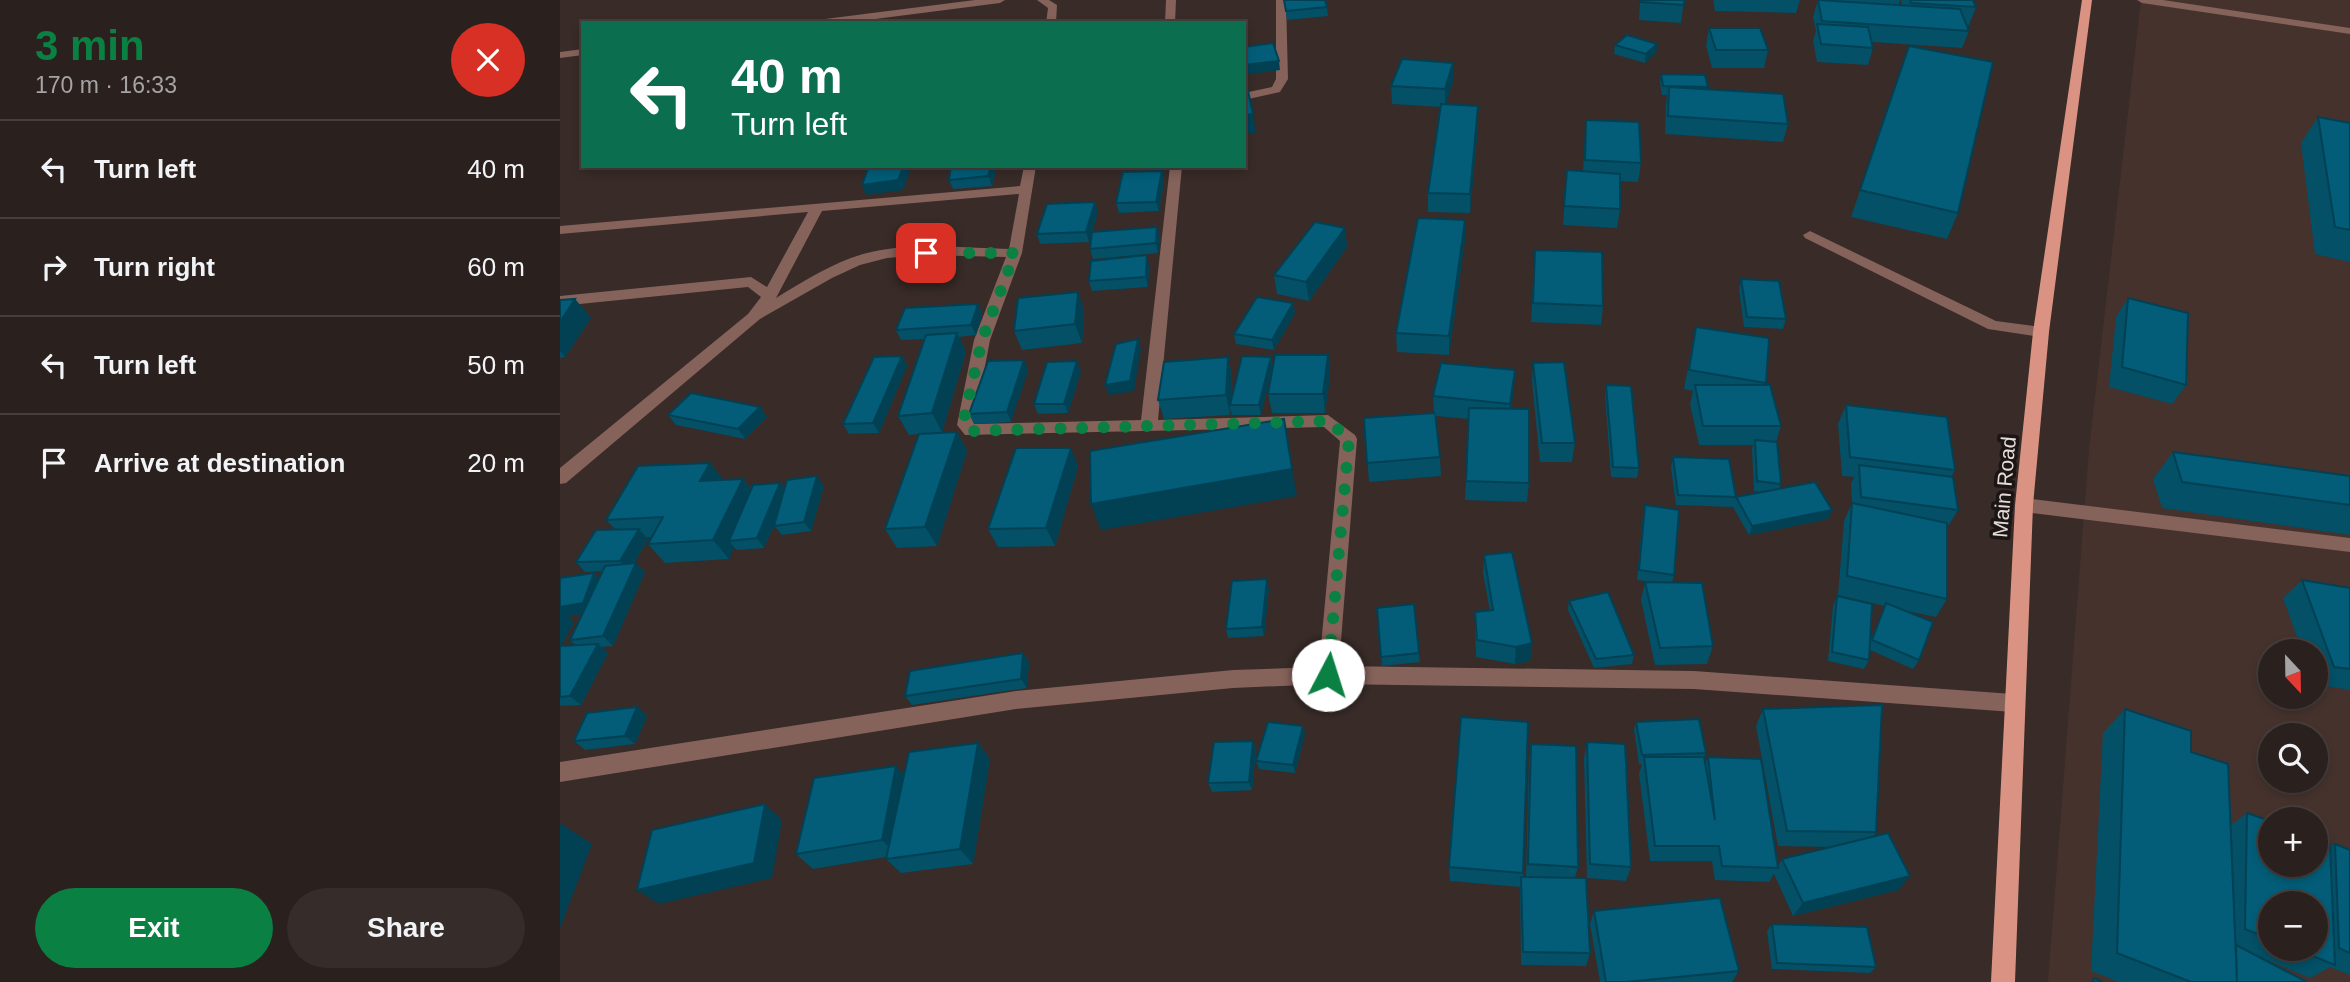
<!DOCTYPE html>
<meta charset="utf-8">
<style>
body{margin:0;font-family:Helvetica,sans-serif;background:#362d2b;color:#f1f3f6;height:100vh;display:flex;flex-direction:column;font-size:26px;white-space:nowrap}
*{box-sizing:border-box;margin:0}
p{font-size:23px;color:#a5a3a4}
.icon{flex:none;width:38px;height:38px;fill:none;stroke:currentColor;stroke-width:2;stroke-linecap:round;stroke-linejoin:round}
.map{position:relative;flex:1;overflow:hidden}
.side{display:flex;flex-direction:column;background:#2a201e;width:560px}
.side>*{flex:none}
.hud{position:absolute;left:21px;top:21px;width:665px;height:147px;border-radius:0px;box-shadow:0 4px 10px #0003,0 0 0 2px #463e3c;background:#0b6e4f;color:#fff;overflow:hidden}
.needle{width:46px;rotate:158deg}
.controls{position:absolute;left:1698px;top:639px;display:grid;gap:14px}
.controls a{display:grid;place-items:center;width:70px;height:70px;border-radius:50%;background:#2a201e;box-shadow:0 4px 10px #0003,0 0 0 2px #463e3c;font-size:35px}
.pin{position:absolute;display:grid;place-items:center;width:60px;height:60px;color:#fff;margin:-30px;border-radius:14px;box-shadow:0 4px 10px #0006}
.me{position:absolute;width:77px;margin:-38px;rotate:5deg;stroke-linejoin:round;filter:drop-shadow(0 0 5px #0008)}
.turn{display:flex;align-items:center;gap:24px;height:147px;padding:0 35px;font-size:32px}
.turn .icon{width:91px;height:91px;stroke-width:2.5}
.turn b{display:block;font-size:49px;line-height:60px}
.round{display:grid;place-items:center;flex:none;width:74px;height:74px;border-radius:37px;background:#362d2b}
.summary{display:flex;align-items:center;justify-content:space-between;height:119px;padding:0 35px}
h1{font-size:42px;font-weight:800;line-height:52px;color:#0b8043}
.button{display:flex;gap:14px;margin-top:auto;padding:14px 35px}
.button a{flex:1;height:80px;border-radius:42px;background:#0b8043;color:#fff;font-size:28px;font-weight:800;line-height:80px;text-align:center}
.button a+a{background:#362d2b;color:#f1f3f6}
ul{padding:0;list-style:none}
li{display:flex;align-items:center;gap:21px;height:98px;padding:0 35px;border-top:2px solid #463e3c}
li div{flex:1}
li b{display:block;font-size:26px}
li em{font-style:normal}
main{display:flex;flex:1;min-height:0}
.map>svg:first-child{display:block}
.built{fill:#45322d;fill-rule:evenodd}
.lines{fill:none;stroke-linecap:round;stroke-linejoin:round}
.lane{fill:#85625a;fill-rule:evenodd}
.street{fill:#85625a;fill-rule:evenodd}
.primary{fill:#da9383;fill-rule:evenodd}
.wall{fill:#035067;fill-rule:evenodd}
.shaded-wall{fill:#024154}
.building{fill:#035d78;stroke:#024154;stroke-width:2}
.route{stroke:#0b8043;stroke-width:12;stroke-dasharray:0 21.6}
.labels{text-anchor:middle;dominant-baseline:central;stroke-width:7;stroke-linejoin:round;paint-order:stroke}
.street-label{font-size:21px;fill:#e5dcda;stroke:#1b1514}
</style>
<main>
<section class="side">
<div class="summary"><div><h1>3 min</h1><p>170 m · 16:33</p></div><a class="round" style="background:#d93025;color:#fff"><svg class="icon" aria-label="close" viewBox="0 0 24 24"><path d="M6 6l12 12M18 6L6 18"/></svg></a></div>
<ul>
<li><svg class="icon" aria-label="left" viewBox="0 0 24 24"><path d="M17 20v-9H6M10 6l-5 5 5 5"/></svg><div><b>Turn left</b></div><em>40 m</em></li>
<li><svg class="icon" aria-label="right" viewBox="0 0 24 24"><path d="M7 20v-9h11M14 6l5 5-5 5"/></svg><div><b>Turn right</b></div><em>60 m</em></li>
<li><svg class="icon" aria-label="left" viewBox="0 0 24 24"><path d="M17 20v-9H6M10 6l-5 5 5 5"/></svg><div><b>Turn left</b></div><em>50 m</em></li>
<li><svg class="icon" aria-label="arrive" viewBox="0 0 24 24"><path d="M6 21V4h12l-3 4 3 4H6"/></svg><div><b>Arrive at destination</b></div><em>20 m</em></li>
</ul>
<div class="button"><a>Exit</a><a>Share</a></div>
</section>
<div class="map">
<svg width="1790" height="982" viewBox="0 0 1790 982">
<rect width="100%" height="100%" fill="#382b28"/>
<path class="built" d="M1581 0H1790V982H1488L1529 449ZM1710 651H1755V696H1710ZM1710 735H1755V780H1710ZM1710 819H1755V864H1710ZM1710 903H1755V948H1710Z"/>
<g class="lines">
<g class="lane">
<path d="M1577 0H1603L1790 28V34L1582 3Z"/>
<path d="M1250 231 1436 321 1481 327 1489 332 1481 337 1428 329 1245 238 1243 235Z"/>
<path d="M1464 498 1790 538V552L1464 512 1458 510 1455 505 1458 500Z"/>
</g>
<g class="street">
<path d="M415 0H445L440 3 284 23H252L257 20Z"/>
<path d="M477 0H489L497 5 496 23H486L488 8Z"/>
<path d="M606 0H616L615 23H605Z"/>
<path d="M716 0H726L728 79 720 92 684 100V93L712 87 716 79Z"/>
<path d="M23 49V55L0 58V52Z"/>
<path d="M464 166H476L462 253 430 340 414 424 581 420 610 166H622L598 420 768 415 795 435 797 439 779 666 1134 671 1453 694 1460 697 1463 703 1460 709 1453 712 1134 689 768 684 673 688 456 709 0 782V762L456 691 673 670 759 667 780 441 764 427 405 435 397 425 414 340 446 257 363 255 327 258 300 265 272 278 200 319 6 483 0 484V468L188 314 201 297 188 287 0 306V296L191 277 207 287 248 212 0 234V226L460 186ZM459 194 449 249C401 248 350 241 303 254 272 263 244 281 216 298L262 211Z"/>
</g>
<path class="primary" d="M1522 0H1532L1489 332 1473 505 1455 982H1431L1455 505 1473 332Z"/>
</g>
<g class="wall">
<path d="M724 0 767 7 768 16 727 20Z"/>
<path d="M1080 0H1124L1121 23 1079 20Z"/>
<path d="M1153 0H1240L1236 13 1155 11Z"/>
<path d="M1258 0H1340L1339 5H1342L1341 0H1413L1416 7 1409 25H1406L1409 31 1402 48 1312 42 1313 48 1308 65 1257 62 1253 41 1256 31 1253 17Z"/>
<path d="M1149 28 1208 50 1204 68H1152L1146 46Z"/>
<path d="M1097 44 1096 53 1085 63 1054 54 1055 45Z"/>
<path d="M1349 46 1398 213 1387 239 1291 217Z"/>
<path d="M893 63V81L886 104 918 106V124L910 213 868 212V193L880 107 832 104 831 86Z"/>
<path d="M1101 74 1148 87 1147 89 1228 124 1223 142 1105 134 1106 105 1107 95H1102L1100 83Z"/>
<path d="M1758 117 1790 123V262L1755 254 1741 143Z"/>
<path d="M1026 120 1081 163 1078 182 1060 181V209L1057 228 1003 225 1007 170 1023 171Z"/>
<path d="M437 166 432 186 393 189 389 180Z"/>
<path d="M602 171 604 180 599 211 559 213 556 203Z"/>
<path d="M538 212 529 242 480 244 477 234Z"/>
<path d="M597 227 600 236 598 253 533 259 530 249Z"/>
<path d="M785 228 787 247 749 301 717 294 714 275Z"/>
<path d="M905 239 889 355 837 352 836 333Z"/>
<path d="M975 250 1043 306 1041 325 971 322Z"/>
<path d="M589 265 588 287 532 291 529 281Z"/>
<path d="M1181 279 1226 319 1223 329 1184 327 1179 289Z"/>
<path d="M518 292 524 311 522 343 462 350 454 331Z"/>
<path d="M1568 298 1626 385 1612 404 1549 387 1556 317Z"/>
<path d="M15 299 31 318 5 357 0 358V300Z"/>
<path d="M733 303 735 313 714 350 676 344 674 334Z"/>
<path d="M418 304 422 314 416 335 399 337 406 352 382 432 349 435 338 416 365 339 341 340 336 330Z"/>
<path d="M1136 327 1206 383 1205 385 1221 426 1216 442 1221 484 1219 489 1272 510 1268 519 1189 535 1173 507 1116 505 1111 467 1113 457 1176 497 1203 492 1194 491 1192 450 1193 445H1139L1130 404 1133 391 1124 389Z"/>
<path d="M768 355 770 375 765 413H712L708 394Z"/>
<path d="M342 356 347 366 319 433 289 434 283 424Z"/>
<path d="M668 357 672 377 671 399 711 357 712 367 701 415H672L671 409 670 415 604 419 598 400Z"/>
<path d="M973 363 1015 443 1012 462H980L972 382Z"/>
<path d="M468 370 451 422 414 424 409 414Z"/>
<path d="M521 371 508 413 478 414 474 404Z"/>
<path d="M1046 385 1079 468 1077 478 1051 477 1045 395Z"/>
<path d="M954 389 951 408 969 483 967 502 905 500 909 419 876 416 880 457 881 476 809 482 804 418 874 413 873 396Z"/>
<path d="M1286 405 1395 470 1391 477 1398 510 1387 528V599L1376 617 1342 610 1359 660 1353 669 1310 650 1309 660 1304 669 1268 661 1273 606 1277 596 1310 641 1325 606 1278 595 1284 521 1292 503 1291 484 1294 477 1282 476 1278 424Z"/>
<path d="M200 407 207 417 185 439 116 425 108 415Z"/>
<path d="M397 432 407 451 377 546 337 548 325 529Z"/>
<path d="M1613 452 1790 476V535L1602 508 1593 479Z"/>
<path d="M150 463 163 480 183 479 192 489 220 483 225 490 264 486 251 531 222 535 214 526 216 521 204 548 177 550 174 547 169 559 105 563 88 544 92 537H86L88 539 74 563H76L85 572 53 646 41 647 48 653 21 705 0 706V578L34 573 39 578 43 571 25 572 16 562 56 530 46 520ZM22 614 10 640 16 646H1L14 622 8 616Z"/>
<path d="M518 466 495 546 438 547 428 529Z"/>
<path d="M1085 505 1114 575 1112 583 1153 646 1147 664 1095 665 1081 600 1085 582H1093L1077 580 1083 515Z"/>
<path d="M924 555 972 643 970 661 955 664 916 657 915 630V612L930 611 923 573Z"/>
<path d="M1742 580 1790 588V690L1755 684V651H1742L1723 598Z"/>
<path d="M709 588 704 636 668 638 666 629Z"/>
<path d="M1009 601 1074 655 1072 664 1034 668 1008 610Z"/>
<path d="M817 608 859 653 860 662 822 666Z"/>
<path d="M463 653 469 662 467 688 352 705 345 696Z"/>
<path d="M77 707 87 716 75 744 25 750 14 741Z"/>
<path d="M1203 709 1316 832 1313 837 1350 876 1338 890 1233 916 1214 874 1209 882 1155 880 1152 861H1090L1079 774 1082 764H1079L1074 730 1076 722 1146 753 1144 759 1145 764 1148 757 1218 866 1222 859 1272 847 1218 846 1196 726Z"/>
<path d="M1565 709 1631 752 1671 825 1687 813 1770 847 1775 844 1790 850V975L1770 967 1750 978 1698 956 1747 982H1559L1531 971 1543 733ZM1710 903 1755 948H1710Z"/>
<path d="M745 734 735 773 699 769 696 761Z"/>
<path d="M693 741 696 750 692 790 652 792 648 783Z"/>
<path d="M1027 742 1071 867 1066 881 1027 878 1024 758Z"/>
<path d="M418 743 430 759 413 864 341 873 326 859V857L253 869 236 854 344 775Z"/>
<path d="M971 744 1018 867 1015 878 1030 953 1026 966 961 965 960 887 890 881 889 867 963 873V877L966 878 969 760Z"/>
<path d="M1034 911 1179 971 1172 982H1040L1030 924Z"/>
<path d="M1212 924 1316 967 1310 973 1212 969 1207 931Z"/>
</g>
<g class="shaded-wall">
<path d="M1097 44 1096 53 1085 63 1086 54Z"/>
<path d="M719 61 720 70 684 75V65Z"/>
<path d="M893 63V81L885 108V89Z"/>
<path d="M918 106V124L910 213V194Z"/>
<path d="M693 114 696 133 684 134V115Z"/>
<path d="M344 166H348L350 171 343 190 306 195 302 185Z"/>
<path d="M431 166H437L432 186 428 176Z"/>
<path d="M602 171 604 180 599 211 596 202Z"/>
<path d="M535 202 538 212 529 242 526 232Z"/>
<path d="M905 220V239L889 355V336Z"/>
<path d="M597 227 600 236 598 253 596 243Z"/>
<path d="M785 228 787 247 749 301 746 282Z"/>
<path d="M587 255 589 265 588 287 586 277Z"/>
<path d="M518 292 524 311 522 343 515 324Z"/>
<path d="M15 299 31 318 5 357 0 351V322Z"/>
<path d="M733 303 735 313 714 350 712 340Z"/>
<path d="M418 304 422 314 416 335 411 325Z"/>
<path d="M397 333 406 352 382 432 372 413Z"/>
<path d="M578 339 581 349 574 391 549 395 545 385Z"/>
<path d="M768 355 770 375 765 413 763 394Z"/>
<path d="M342 356 347 366 319 433 313 423Z"/>
<path d="M668 357 672 377 671 405H670V415L666 395Z"/>
<path d="M711 357 712 367 701 415 699 405Z"/>
<path d="M464 360 468 370 451 422 447 412Z"/>
<path d="M517 361 521 371 508 413 504 404Z"/>
<path d="M955 370 954 389 949 423 950 404Z"/>
<path d="M200 407 207 417 185 439 178 429Z"/>
<path d="M397 432 407 451 377 546 365 527Z"/>
<path d="M511 448 518 466 495 546 486 528Z"/>
<path d="M150 463 165 482 140 481Z"/>
<path d="M732 469 737 496 541 530 531 504Z"/>
<path d="M257 476 264 486 251 531 244 522Z"/>
<path d="M183 479 198 497 169 541 174 547 169 559 153 540Z"/>
<path d="M220 483 227 493 204 548 197 538Z"/>
<path d="M1272 510 1268 519 1189 535 1192 526Z"/>
<path d="M79 529 88 539 69 571 60 561Z"/>
<path d="M76 563 85 572 53 646 43 636Z"/>
<path d="M34 573 44 583 33 612 8 616 14 622 0 648V607Z"/>
<path d="M707 579 709 588 704 636 702 627Z"/>
<path d="M972 643 970 661 955 664 956 647Z"/>
<path d="M38 644 48 653 21 705 10 696Z"/>
<path d="M463 653 469 662 467 688 461 679Z"/>
<path d="M77 707 87 716 75 744 65 736Z"/>
<path d="M743 726 745 734 735 773 733 765Z"/>
<path d="M693 741 696 750 692 790 689 782Z"/>
<path d="M418 743 430 759 413 864 400 849Z"/>
<path d="M336 766 350 782 337 855 322 840Z"/>
<path d="M205 804 222 820 212 878 99 904 77 890Z"/>
<path d="M0 823 32 844 0 928Z"/>
<path d="M1350 876 1338 890 1233 916 1243 903Z"/>
</g>
<g class="building">
<path d="M724 0H765L767 7 726 11Z"/>
<path d="M1081 0H1124V5L1081 2Z"/>
<path d="M1258 0 1400 9 1409 31 1262 21Z"/>
<path d="M1350 0H1413L1416 7 1351 3Z"/>
<path d="M1257 24 1308 27 1313 48 1261 44Z"/>
<path d="M1149 28H1200L1208 50H1156Z"/>
<path d="M1067 35 1097 44 1086 54 1055 45Z"/>
<path d="M713 43 719 61 684 65V47Z"/>
<path d="M1349 46 1433 62 1398 213 1300 190Z"/>
<path d="M842 59 893 63 885 89 831 86Z"/>
<path d="M1101 74 1145 75 1148 87 1103 86Z"/>
<path d="M1109 87 1223 94 1228 124 1108 116Z"/>
<path d="M684 91H688L693 114 684 115Z"/>
<path d="M881 104 918 106 910 194 868 193Z"/>
<path d="M1758 117 1790 123V230L1775 227Z"/>
<path d="M1026 120 1079 122 1081 163 1025 160Z"/>
<path d="M309 166H344L338 180 302 185Z"/>
<path d="M391 166H431L428 176 389 180Z"/>
<path d="M1007 170 1060 174V209L1004 206Z"/>
<path d="M602 171 596 202 556 203 563 172Z"/>
<path d="M535 202 526 232 477 234 487 204Z"/>
<path d="M858 218 905 220 889 336 836 333Z"/>
<path d="M755 222 785 228 746 282 714 275Z"/>
<path d="M597 227 596 243 530 249 532 232Z"/>
<path d="M975 250 1042 252 1043 306 973 303Z"/>
<path d="M587 255 586 277 529 281 531 261Z"/>
<path d="M1181 279 1219 281 1226 319 1187 317Z"/>
<path d="M518 292 515 324 454 331 458 298Z"/>
<path d="M697 297 733 303 712 340 674 334Z"/>
<path d="M1568 298 1628 313 1626 385 1562 367Z"/>
<path d="M15 299 0 322V300Z"/>
<path d="M418 304 411 325 336 330 345 308Z"/>
<path d="M1136 327 1209 338 1206 383 1129 370Z"/>
<path d="M397 333 372 413 338 416 366 335Z"/>
<path d="M578 339 570 381 545 385 556 344Z"/>
<path d="M715 355H768L763 394H708Z"/>
<path d="M342 356 313 423 283 424 314 357Z"/>
<path d="M682 356 711 357 699 405H670Z"/>
<path d="M668 357 666 395 598 400 604 362Z"/>
<path d="M464 360 447 412 409 414 428 361Z"/>
<path d="M517 361 504 404H474L487 362Z"/>
<path d="M1004 362 1015 443H982L973 363Z"/>
<path d="M881 363 955 370 950 404 873 396Z"/>
<path d="M1046 385 1071 386 1079 468 1053 467Z"/>
<path d="M1135 385H1210L1221 426H1143Z"/>
<path d="M131 393 200 407 178 429 108 415Z"/>
<path d="M1286 405 1387 417 1395 470 1290 457Z"/>
<path d="M909 408 969 409V483L906 481Z"/>
<path d="M875 413 880 457 807 463 804 418Z"/>
<path d="M724 419 732 469 531 504 530 451Z"/>
<path d="M397 432 365 527 325 529 359 434Z"/>
<path d="M1195 440 1217 442 1221 484 1197 481Z"/>
<path d="M456 448H511L486 528 428 529Z"/>
<path d="M1613 452 1790 476V505L1622 482Z"/>
<path d="M1113 457 1169 459 1176 497 1118 495Z"/>
<path d="M150 463 140 481 183 479 153 540 88 544 103 517 46 520 78 466Z"/>
<path d="M1299 465 1393 477 1398 510 1301 497Z"/>
<path d="M257 476 244 522 214 526 227 480Z"/>
<path d="M1255 482 1272 510 1192 526 1176 497Z"/>
<path d="M220 483 197 538 169 541 193 485Z"/>
<path d="M1292 503 1387 523V599L1287 576Z"/>
<path d="M1085 505 1119 510 1114 575 1079 570Z"/>
<path d="M79 529 60 561 16 562 36 530Z"/>
<path d="M952 552 972 643 956 647 917 640 915 612 933 610 924 555Z"/>
<path d="M76 563 43 636 10 640 45 566Z"/>
<path d="M34 573 23 603 0 607V578Z"/>
<path d="M707 579 702 627 666 629 672 581Z"/>
<path d="M1742 580 1790 588V669L1774 667Z"/>
<path d="M1085 582 1142 583 1153 646 1100 648Z"/>
<path d="M1048 592 1074 655 1036 659 1009 601Z"/>
<path d="M1277 596 1312 604 1309 660 1272 652Z"/>
<path d="M1326 603 1373 622 1359 660 1312 640Z"/>
<path d="M854 604 859 653 821 657 817 608Z"/>
<path d="M38 644 10 696 0 697V646Z"/>
<path d="M463 653 461 679 345 696 350 671Z"/>
<path d="M1322 705 1316 832 1227 831 1203 709Z"/>
<path d="M77 707 65 736 14 741 27 713Z"/>
<path d="M1565 709 1631 731V752L1668 764 1677 982H1631L1557 953Z"/>
<path d="M901 717 968 722 963 873 889 867Z"/>
<path d="M1139 719 1146 753 1082 755 1076 722Z"/>
<path d="M708 722 743 726 733 765 696 761Z"/>
<path d="M693 741 689 782 648 783 654 742Z"/>
<path d="M1027 742 1065 744 1071 867 1030 864Z"/>
<path d="M418 743 400 849 326 859 349 752Z"/>
<path d="M971 744 1016 746 1018 867 968 864Z"/>
<path d="M1084 757H1144L1155 820 1148 757 1201 759 1218 868 1162 866 1159 846H1095Z"/>
<path d="M336 766 322 840 236 854 254 778Z"/>
<path d="M205 804 194 863 77 890 92 830Z"/>
<path d="M1687 813 1710 821V864H1755V838L1770 844 1775 965 1733 948H1755V903H1710V939L1685 929Z"/>
<path d="M1328 833 1350 876 1243 903 1222 859Z"/>
<path d="M1775 844 1790 850V953L1779 948Z"/>
<path d="M961 877 1026 878 1030 953 963 952Z"/>
<path d="M1160 898 1179 971 1066 982H1046L1034 911Z"/>
<path d="M1212 924 1307 927 1316 967 1217 963Z"/>
<path d="M1676 945 1747 982H1677Z"/>
<path d="M1534 978 1543 982H1533Z"/>
</g>
<g class="lines">
<path class="route" d="M366 253H455L422 340 404 419 405 425 411 431 768 421 789 439 768 675"/>
</g>
<g class="labels">
<g class="street-label">
<text transform="translate(1444 487) rotate(-85)">Main Road</text>
</g>
</g>
</svg>
<div class="controls">
<a><svg class="needle" viewBox="-14 -14 28 28"><path d="M0-13l5 13h-10z" fill="#e53935"/><path d="M0 13l5-13h-10z" fill="#a5a3a4"/></svg></a>
<a><svg class="icon" aria-label="search" viewBox="0 0 24 24"><circle cx="10" cy="10" r="6"/><path d="M15 15l6 6"/></svg></a>
<a>+</a>
<a>−</a>
</div>
<div class="pin" style="left:366px;top:253px;background:#d93025"><svg class="icon" aria-label="arrive" viewBox="0 0 24 24"><path d="M6 21V4h12l-3 4 3 4H6"/></svg></div>
<svg class="me" style="left:768px;top:675px" viewBox="-20 -20 40 40"><circle r="19" fill="#fff"/><path d="M0-13L10 11 0 6-10 11z" fill="#0b8043"/></svg>
<div class="hud">
<div class="turn"><svg class="icon" aria-label="left" viewBox="0 0 24 24"><path d="M17 20v-9H6M10 6l-5 5 5 5"/></svg><div><b>40 m</b>Turn left</div></div>
</div>
</div>
</main>
